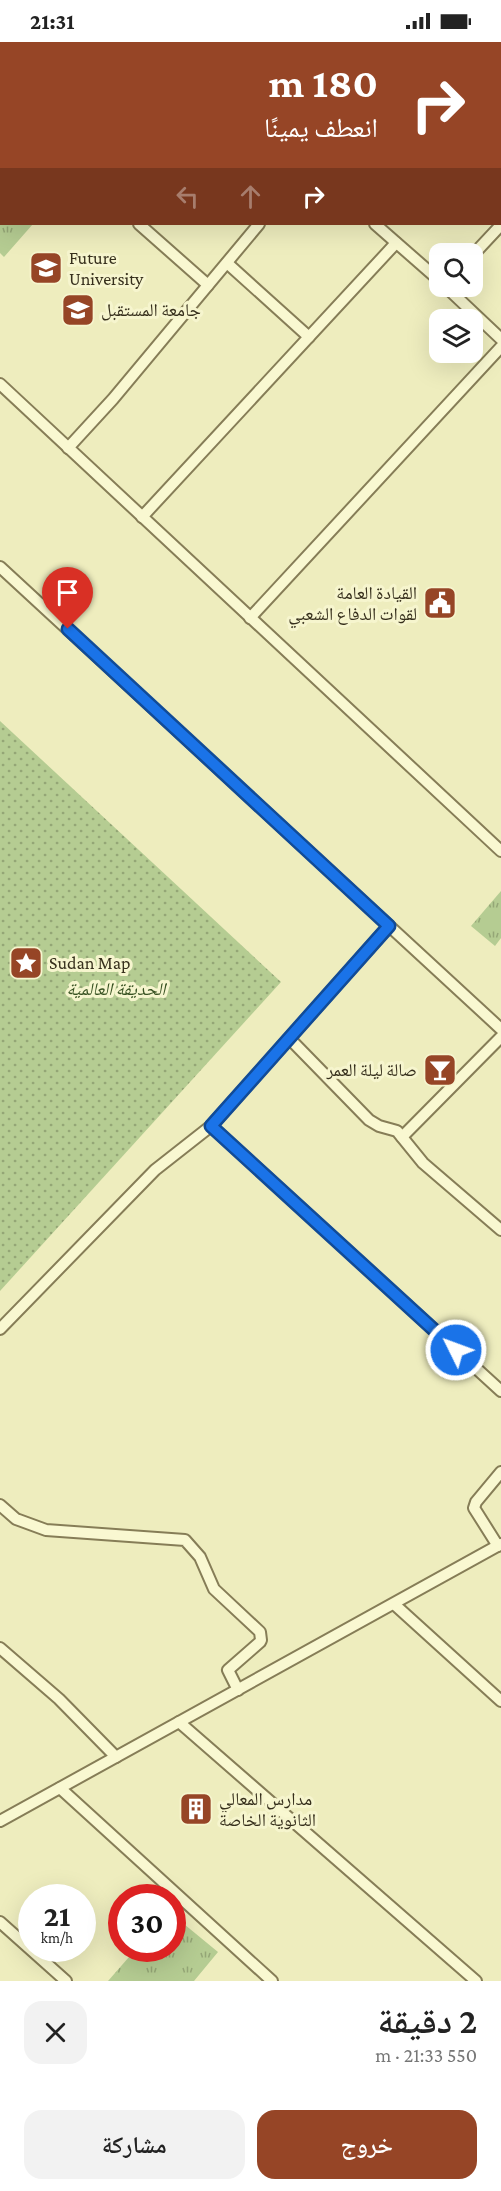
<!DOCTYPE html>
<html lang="ar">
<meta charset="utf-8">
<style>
body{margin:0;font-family:"Crimson Pro","Noto Naskh Arabic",serif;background:#f2f2f2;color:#222;direction:rtl;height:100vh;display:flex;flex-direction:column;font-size:22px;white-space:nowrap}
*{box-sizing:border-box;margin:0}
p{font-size:20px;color:#767676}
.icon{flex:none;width:33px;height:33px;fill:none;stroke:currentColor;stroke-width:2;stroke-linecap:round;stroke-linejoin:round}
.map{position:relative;height:1939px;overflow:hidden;direction:ltr}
.side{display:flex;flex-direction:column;background:#fff;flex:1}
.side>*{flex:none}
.banner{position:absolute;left:0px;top:0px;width:501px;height:183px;box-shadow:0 6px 24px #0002;direction:rtl;background:#964526;color:#fff;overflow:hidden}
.tools{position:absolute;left:429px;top:201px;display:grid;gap:12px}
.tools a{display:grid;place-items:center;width:54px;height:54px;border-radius:12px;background:#fff;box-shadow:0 6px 24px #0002;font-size:30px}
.speed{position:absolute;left:18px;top:1842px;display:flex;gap:12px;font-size:30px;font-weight:700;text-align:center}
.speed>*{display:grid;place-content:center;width:78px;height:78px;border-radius:50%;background:#fff;box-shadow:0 6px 24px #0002;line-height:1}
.speed small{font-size:15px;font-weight:400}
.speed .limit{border:9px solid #d22;background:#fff;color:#111}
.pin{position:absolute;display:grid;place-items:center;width:51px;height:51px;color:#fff;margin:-62px -26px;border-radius:50% 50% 50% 0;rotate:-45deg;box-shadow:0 0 6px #0007}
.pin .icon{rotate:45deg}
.me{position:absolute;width:66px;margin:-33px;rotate:312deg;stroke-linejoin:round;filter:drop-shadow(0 0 4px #0008)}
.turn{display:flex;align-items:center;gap:21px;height:126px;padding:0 24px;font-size:27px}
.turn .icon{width:78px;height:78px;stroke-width:2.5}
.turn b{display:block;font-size:42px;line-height:51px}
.lanes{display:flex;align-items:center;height:57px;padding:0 24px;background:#0003;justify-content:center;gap:30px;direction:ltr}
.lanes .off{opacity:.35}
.round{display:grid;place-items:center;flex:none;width:63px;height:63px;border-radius:18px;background:#f2f2f2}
.overview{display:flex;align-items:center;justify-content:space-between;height:102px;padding:0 24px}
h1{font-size:36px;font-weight:600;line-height:45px}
.action{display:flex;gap:12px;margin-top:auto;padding:12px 24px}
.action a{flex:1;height:69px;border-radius:18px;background:#964526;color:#fff;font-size:24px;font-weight:600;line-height:69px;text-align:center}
.action a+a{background:#f2f2f2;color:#222}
.status{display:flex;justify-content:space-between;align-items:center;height:42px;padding:0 30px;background:#fff;direction:ltr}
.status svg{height:16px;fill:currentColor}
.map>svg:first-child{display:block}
.grass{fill:url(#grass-tufts)}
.garden{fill:url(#garden-dots)}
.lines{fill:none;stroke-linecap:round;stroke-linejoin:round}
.stream{stroke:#698c8d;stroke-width:4}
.minor-casing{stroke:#867d57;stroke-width:14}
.tertiary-casing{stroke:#867d57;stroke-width:15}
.trunk-casing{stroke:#544a2b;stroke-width:20}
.minor{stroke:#f9f8d1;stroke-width:10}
.tertiary{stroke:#f9f8d1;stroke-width:12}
.trunk{stroke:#eadc70;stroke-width:16}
.route-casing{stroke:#114b97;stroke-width:15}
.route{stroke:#1a73e8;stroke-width:10}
.labels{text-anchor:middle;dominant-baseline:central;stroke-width:6;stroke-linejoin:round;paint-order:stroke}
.poi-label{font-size:18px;fill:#362f1c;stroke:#f6f5ce;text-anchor:start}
.park-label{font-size:18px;font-style:italic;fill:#385222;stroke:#f6f5ce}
</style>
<div class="status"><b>21:31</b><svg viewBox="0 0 49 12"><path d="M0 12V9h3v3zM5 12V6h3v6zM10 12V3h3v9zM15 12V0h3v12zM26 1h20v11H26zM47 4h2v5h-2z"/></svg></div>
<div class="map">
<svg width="501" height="1939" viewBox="0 0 501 1939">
<defs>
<pattern id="grass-tufts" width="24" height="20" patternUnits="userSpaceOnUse" patternTransform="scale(1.5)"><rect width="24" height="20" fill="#b5cc92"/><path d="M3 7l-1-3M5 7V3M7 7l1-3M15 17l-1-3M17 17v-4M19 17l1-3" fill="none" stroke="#94a676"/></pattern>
<pattern id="garden-dots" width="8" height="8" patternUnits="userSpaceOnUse" patternTransform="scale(1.5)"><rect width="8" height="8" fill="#b5cc92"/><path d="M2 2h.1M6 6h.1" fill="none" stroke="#94a676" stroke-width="1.8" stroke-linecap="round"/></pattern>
</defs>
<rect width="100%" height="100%" fill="#eeedbe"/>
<g class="grass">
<path d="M0 152 2 182H33L4 215 0 211Z"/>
<path d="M501 849V896L495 904 471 884Z"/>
<path d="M173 1873 218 1910 194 1939H108L136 1907 172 1906Z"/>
</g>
<path class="garden" d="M0 679 281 940 0 1249Z"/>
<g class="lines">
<g class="stream">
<path d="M472 0 473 2"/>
<path d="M500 25 501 26"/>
</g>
<g class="minor-casing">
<g id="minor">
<path d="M178 0 180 2"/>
<path d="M423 2 424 0"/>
<path d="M139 182 208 243"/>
<path d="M375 182 440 239"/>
<path d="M472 214 501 183"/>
<path d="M227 221 309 295"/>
<path d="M445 244 501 297"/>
<path d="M0 342 501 809"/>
<path d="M68 406 113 357 259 182"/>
<path d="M142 475 396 201"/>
<path d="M0 525 501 987"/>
<path d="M250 576 501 305"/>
<path d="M290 997 369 1078 379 1084 397 1089 423 1121 501 1188"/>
<path d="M211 1084 501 1349"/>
<path d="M402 1095 501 995"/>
<path d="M0 1287 155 1128 211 1084 389 884"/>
<path d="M0 1463 16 1477 46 1488 185 1498 200 1515 214 1547 260 1590 261 1598 260 1600 228 1628 238 1648"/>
<path d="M498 1504 474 1466 476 1460 501 1430"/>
<path d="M394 1562 501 1659"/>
<path d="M0 1606 59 1657 116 1715"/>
<path d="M179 1680 476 1939"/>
<path d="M60 1746 272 1939"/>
<path d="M0 1779 501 1502"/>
<path d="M0 1880 66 1939"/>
</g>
</g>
<g class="tertiary-casing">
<g id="tertiary">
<path d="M493 0 495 2"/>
<path d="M86 2 87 0"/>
<path d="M0 99 2 97"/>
</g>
</g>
<g class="trunk-casing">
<g id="trunk">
<path d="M23 2 24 0"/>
<path d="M56 2 58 0"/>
<path d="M0 27 2 25"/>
<path d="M0 65 2 64"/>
</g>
</g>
<use href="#minor" class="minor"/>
<use href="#tertiary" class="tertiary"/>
<use href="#trunk" class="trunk"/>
</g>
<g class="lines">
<g class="route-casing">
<path id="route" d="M68 587 389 884 211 1084 456 1308"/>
</g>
<use href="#route" class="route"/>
</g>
<defs>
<g id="university-square" transform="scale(1.725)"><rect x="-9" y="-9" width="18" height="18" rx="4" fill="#964526" stroke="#f6f5ce"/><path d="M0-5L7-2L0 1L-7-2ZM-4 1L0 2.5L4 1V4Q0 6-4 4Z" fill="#fff"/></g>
<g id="civic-square" transform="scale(1.725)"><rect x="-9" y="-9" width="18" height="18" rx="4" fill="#964526" stroke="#f6f5ce"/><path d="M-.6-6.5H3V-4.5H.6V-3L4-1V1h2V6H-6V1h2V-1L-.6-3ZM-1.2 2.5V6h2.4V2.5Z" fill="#fff"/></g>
<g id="sight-square" transform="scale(1.725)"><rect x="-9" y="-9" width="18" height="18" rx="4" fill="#964526" stroke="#f6f5ce"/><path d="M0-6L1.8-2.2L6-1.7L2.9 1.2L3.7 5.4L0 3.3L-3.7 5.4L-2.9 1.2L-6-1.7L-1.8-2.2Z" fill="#fff"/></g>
<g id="bar-square" transform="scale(1.725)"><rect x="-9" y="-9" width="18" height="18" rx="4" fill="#964526" stroke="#f6f5ce"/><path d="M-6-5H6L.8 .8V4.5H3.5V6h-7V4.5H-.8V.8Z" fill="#fff"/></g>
<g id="building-square" transform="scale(1.725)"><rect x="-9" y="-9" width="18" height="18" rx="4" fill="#964526" stroke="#f6f5ce"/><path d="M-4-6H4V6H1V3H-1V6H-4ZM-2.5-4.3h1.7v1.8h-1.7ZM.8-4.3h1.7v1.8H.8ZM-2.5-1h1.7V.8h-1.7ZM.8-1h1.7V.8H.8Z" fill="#fff"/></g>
</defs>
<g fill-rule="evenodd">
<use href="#university-square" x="46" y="226"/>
<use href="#university-square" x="78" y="268"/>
<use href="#civic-square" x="440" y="561"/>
<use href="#sight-square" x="26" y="921"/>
<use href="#bar-square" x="440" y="1028"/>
<use href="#building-square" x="196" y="1767"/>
</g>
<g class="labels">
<g class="poi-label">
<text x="69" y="216">Future<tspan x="69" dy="21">University</tspan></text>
<text x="101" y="268">جامعة المستقبل</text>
<text x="417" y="551" text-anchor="end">القيادة العامة<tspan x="417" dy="21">لقوات الدفاع الشعبي</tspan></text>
<text x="49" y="921">Sudan Map</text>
<text x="417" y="1028" text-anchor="end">صالة ليلة العمر</text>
<text x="219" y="1757">مدارس المعالي<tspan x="219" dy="21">الثانوية الخاصة</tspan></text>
</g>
<g class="park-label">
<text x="116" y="947">الحديقة العالمية</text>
</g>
</g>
</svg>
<div class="tools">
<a><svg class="icon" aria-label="search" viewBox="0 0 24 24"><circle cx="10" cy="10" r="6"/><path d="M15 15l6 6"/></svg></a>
<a><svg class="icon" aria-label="layers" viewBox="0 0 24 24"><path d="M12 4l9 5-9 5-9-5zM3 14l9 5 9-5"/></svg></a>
</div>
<div class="speed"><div>21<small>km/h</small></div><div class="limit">30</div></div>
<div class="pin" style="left:68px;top:587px;background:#d93025"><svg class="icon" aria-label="arrive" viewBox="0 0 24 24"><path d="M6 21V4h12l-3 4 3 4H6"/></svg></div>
<svg class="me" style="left:456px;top:1308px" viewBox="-20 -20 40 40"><circle r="17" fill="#1a73e8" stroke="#fff" stroke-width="3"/><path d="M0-11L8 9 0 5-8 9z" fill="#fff"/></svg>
<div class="banner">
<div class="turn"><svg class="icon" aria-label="right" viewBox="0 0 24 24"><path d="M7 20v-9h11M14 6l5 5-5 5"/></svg><div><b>180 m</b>انعطف يمينًا</div></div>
<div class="lanes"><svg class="icon off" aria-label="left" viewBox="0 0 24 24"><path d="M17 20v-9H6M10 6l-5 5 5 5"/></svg><svg class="icon off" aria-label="ahead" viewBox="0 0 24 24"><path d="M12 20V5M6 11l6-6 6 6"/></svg><svg class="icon" aria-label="right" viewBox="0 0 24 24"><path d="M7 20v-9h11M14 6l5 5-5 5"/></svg></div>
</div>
</div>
<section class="side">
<div class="overview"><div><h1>2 دقيقة</h1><p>550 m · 21:33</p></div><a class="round"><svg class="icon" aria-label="close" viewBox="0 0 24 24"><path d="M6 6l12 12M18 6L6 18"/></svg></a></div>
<div class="action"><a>خروج</a><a>مشاركة</a></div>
</section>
